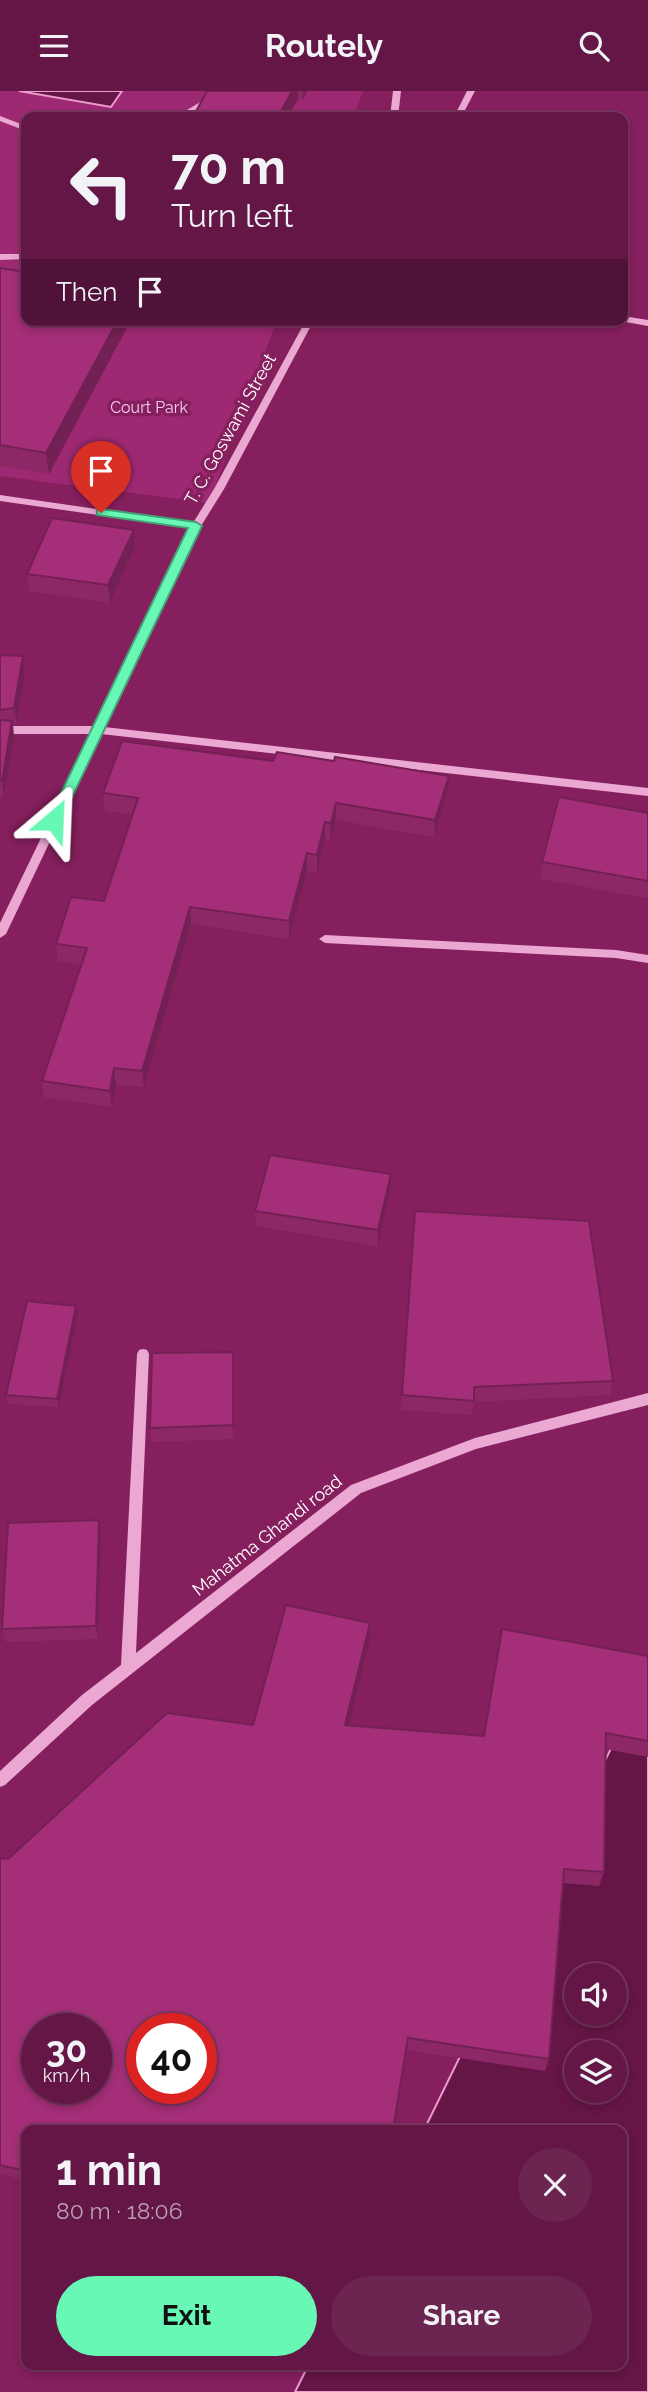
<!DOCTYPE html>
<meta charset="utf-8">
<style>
body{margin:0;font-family:Raleway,sans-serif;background:#6c2451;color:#f1f3f6;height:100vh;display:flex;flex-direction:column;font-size:26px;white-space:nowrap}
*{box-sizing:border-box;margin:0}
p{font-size:23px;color:#bb9fb3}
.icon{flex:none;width:38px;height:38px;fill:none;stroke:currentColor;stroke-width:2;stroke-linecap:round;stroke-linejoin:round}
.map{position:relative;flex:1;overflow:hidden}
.panel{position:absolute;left:21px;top:2034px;width:606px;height:245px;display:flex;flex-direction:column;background:#641746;border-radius:14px;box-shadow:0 4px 10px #0003,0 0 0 2px #78365f}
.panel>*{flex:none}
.banner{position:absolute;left:21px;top:21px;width:607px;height:214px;border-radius:14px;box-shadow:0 4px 10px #0003,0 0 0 2px #78365f;background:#641746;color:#f1f3f6;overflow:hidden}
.buttons{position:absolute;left:564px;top:1872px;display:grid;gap:14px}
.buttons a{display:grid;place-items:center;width:63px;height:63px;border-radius:50%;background:#641746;box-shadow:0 4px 10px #0003,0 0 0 2px #78365f;font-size:35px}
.speed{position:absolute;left:21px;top:1922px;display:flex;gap:14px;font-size:35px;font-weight:700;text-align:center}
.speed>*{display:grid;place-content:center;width:91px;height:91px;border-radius:50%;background:#641746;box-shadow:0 4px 10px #0003,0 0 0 2px #78365f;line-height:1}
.speed small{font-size:18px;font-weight:400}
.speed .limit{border:10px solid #d22;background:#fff;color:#111}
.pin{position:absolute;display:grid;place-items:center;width:60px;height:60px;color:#fff;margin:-72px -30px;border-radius:50% 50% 50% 0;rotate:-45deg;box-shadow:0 0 7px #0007}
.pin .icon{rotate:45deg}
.me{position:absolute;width:77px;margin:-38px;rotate:26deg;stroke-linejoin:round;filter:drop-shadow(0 0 5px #0008)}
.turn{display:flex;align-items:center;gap:24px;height:147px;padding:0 35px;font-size:32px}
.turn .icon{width:91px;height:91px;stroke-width:2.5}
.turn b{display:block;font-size:49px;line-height:60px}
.then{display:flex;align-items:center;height:66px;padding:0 35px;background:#0003;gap:14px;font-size:26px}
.round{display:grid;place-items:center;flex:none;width:74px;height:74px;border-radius:37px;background:#6c2451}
.overview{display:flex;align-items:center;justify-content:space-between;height:119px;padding:0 35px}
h1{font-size:42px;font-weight:700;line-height:52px}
.button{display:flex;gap:14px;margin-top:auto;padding:14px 35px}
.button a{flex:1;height:80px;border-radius:42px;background:#68f8b5;color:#111;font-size:28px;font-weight:700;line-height:80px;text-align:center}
.button a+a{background:#6c2451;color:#f1f3f6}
header{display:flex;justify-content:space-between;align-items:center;height:91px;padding:0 35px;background:#641746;font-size:32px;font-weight:700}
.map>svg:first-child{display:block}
.green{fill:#9e2973}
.water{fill:#651546;stroke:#ec9bcf;stroke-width:2;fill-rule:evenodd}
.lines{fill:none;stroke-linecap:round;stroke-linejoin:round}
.minor{fill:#eaa8d2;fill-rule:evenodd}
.wall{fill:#8d2867}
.shaded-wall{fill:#732054}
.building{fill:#a42e78;stroke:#732054;stroke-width:2;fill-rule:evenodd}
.route{fill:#68f8b5;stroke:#44a176;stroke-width:2}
.labels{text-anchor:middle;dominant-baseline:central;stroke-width:7;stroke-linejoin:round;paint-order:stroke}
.far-park-label{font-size:16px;fill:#f8cce8;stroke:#861f5e}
.street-label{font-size:18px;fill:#fff;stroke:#861f5e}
</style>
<header><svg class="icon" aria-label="menu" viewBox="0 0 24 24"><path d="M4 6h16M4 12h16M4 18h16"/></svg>Routely<svg class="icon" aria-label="search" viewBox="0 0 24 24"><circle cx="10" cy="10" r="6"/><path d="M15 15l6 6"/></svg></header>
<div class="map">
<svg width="648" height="2301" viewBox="0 0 648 2301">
<rect width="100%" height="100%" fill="#861f5e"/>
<path class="green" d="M0 0H363L353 26H26V229H277L209 412 0 385Z"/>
<g class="water">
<path d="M19 0H122L111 16Z"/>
<path d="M648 1582V2301H295L309 2273H621V2039H424ZM576 1885H614V1923H576ZM576 1962H614V2000H576Z"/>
</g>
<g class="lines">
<g class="minor">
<path d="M219 0H229L184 26H175Z"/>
<path d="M393 0H401L398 26H390Z"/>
<path d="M467 0H475L465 19 457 26H449L458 18Z"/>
<path d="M0 25 26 35V40L0 30Z"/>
<path d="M0 163H26V168L0 169Z"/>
<path d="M623 225 648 229V235L620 230 623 229Z"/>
<path d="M306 229H314L224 398 201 435 104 636 648 697V705L101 643 6 843 0 847V832L91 643H0V635H95L190 437 0 410V404L193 432 214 398Z"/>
<path d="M325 844 616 859 648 864V872L616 867 325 852 319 848Z"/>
<path d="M143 1258 147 1259 149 1263 136 1562 351 1394 475 1347 648 1302V1314L476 1358 361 1402 92 1614 5 1694 0 1696V1680L82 1604 121 1574 137 1263 139 1259Z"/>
</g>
</g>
<g class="wall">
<path d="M207 0H307L303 9Z"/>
<path d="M0 177 26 229H131L49 383 0 375Z"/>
<path d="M134 439 135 456 110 512 29 500 27 483Z"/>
<path d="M0 564 25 581 17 632 13 633 14 646 4 706H0Z"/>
<path d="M103 702H447L434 746 336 729 330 749 325 748 317 781 307 780 289 848 191 833 144 996 116 994 112 1016 44 1006 42 990 81 873 58 870 56 853 104 810 132 723 105 720Z"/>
<path d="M648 722V807L540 788 542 771Z"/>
<path d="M390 1099 378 1155 256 1135 255 1120Z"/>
<path d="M415 1120 613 1290 610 1304 474 1311 472 1324 401 1319Z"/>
<path d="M78 1223 59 1316 8 1313 6 1304Z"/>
<path d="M234 1275V1348L152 1351 150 1337Z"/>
<path d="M101 1443 98 1548 6 1551 2 1538Z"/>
<path d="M370 1532V1549L348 1634 484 1645 648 1565V1666L605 1658 604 1781 599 1795 563 1792 549 1968 545 1980 407 1959 394 2039H26V2089L0 2083V1767L8 1768 253 1634Z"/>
</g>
<g class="shaded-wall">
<path d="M292 0H298V8L288 26H278Z"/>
<path d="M303 0H307L303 9Z"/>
<path d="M118 229H131L49 383 46 362Z"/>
<path d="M134 439 135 456 110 512 108 494Z"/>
<path d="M23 565 25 581 17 632 14 617Z"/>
<path d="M12 630 14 646 4 706 2 690Z"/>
<path d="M449 685 447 702 434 746 435 729Z"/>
<path d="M336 712V729L330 749 331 732Z"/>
<path d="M325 731V748L317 781V764Z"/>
<path d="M307 762V780L289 848V830Z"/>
<path d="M190 816 191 833 144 996 142 980Z"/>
<path d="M114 977 116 994 112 1016 110 1000Z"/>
<path d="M391 1083 390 1099 378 1155V1139Z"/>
<path d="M76 1215 78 1223 59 1316 57 1308Z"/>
<path d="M233 1261 234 1275V1348L233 1334Z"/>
<path d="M99 1429 101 1443 98 1548 96 1535Z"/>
<path d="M370 1532V1549L345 1649V1634Z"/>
</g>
<g class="building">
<path d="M207 0H292L278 26H193Z"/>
<path d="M0 177 26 181V229H118L46 362 0 354Z"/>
<path d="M52 427 134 439 108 494 27 483Z"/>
<path d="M0 564 23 565 14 617 0 619Z"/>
<path d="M0 629 12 630 2 690H0Z"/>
<path d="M122 650 273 670 277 661 334 670 335 666 449 685 435 729 336 712 331 732 325 731 317 764 307 762 289 830 190 816 142 980 114 977 110 1000 42 990 87 857 56 853 71 806 104 810 138 707 103 702Z"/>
<path d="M559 706 648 722V790L542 771Z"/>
<path d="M270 1064 391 1083 378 1139 255 1120Z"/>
<path d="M415 1120 589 1130 613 1290 474 1296V1310L402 1304Z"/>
<path d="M27 1210 76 1215 57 1308 6 1304Z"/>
<path d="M233 1261V1334L150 1337 152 1262Z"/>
<path d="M99 1429 96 1535 2 1538 8 1432Z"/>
<path d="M286 1514 370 1532 345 1634 484 1645 502 1538 648 1565V1650L606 1642 604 1781 564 1778 549 1968 408 1947 393 2039H26V2080L0 2074V1767L8 1768 167 1622 253 1634ZM37 1937H96V1997H37ZM142 1937H201V1997H142Z"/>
</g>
<path class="route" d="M101 418 196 431 202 435 61 729 54 734 48 729 188 437 97 424V419Z"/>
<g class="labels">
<g class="far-park-label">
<text x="149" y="316">Court Park</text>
</g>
<g class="street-label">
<text transform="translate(230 338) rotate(-61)">T. C. Goswami Street</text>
<text transform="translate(267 1444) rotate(-38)">Mahatma Ghandi road</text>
</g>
</g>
</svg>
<div class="buttons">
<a><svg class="icon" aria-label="sound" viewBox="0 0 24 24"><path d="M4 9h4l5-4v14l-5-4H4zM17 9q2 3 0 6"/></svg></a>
<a><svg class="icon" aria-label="layers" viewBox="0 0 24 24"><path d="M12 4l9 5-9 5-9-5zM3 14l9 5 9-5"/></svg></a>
</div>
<div class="speed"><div>30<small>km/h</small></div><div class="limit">40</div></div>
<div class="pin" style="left:101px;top:422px;background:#d93025"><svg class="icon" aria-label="arrive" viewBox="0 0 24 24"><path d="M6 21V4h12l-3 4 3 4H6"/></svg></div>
<svg class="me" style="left:54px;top:729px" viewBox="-20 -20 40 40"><path d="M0-17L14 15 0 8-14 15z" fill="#68f8b5" stroke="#fff" stroke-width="4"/></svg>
<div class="banner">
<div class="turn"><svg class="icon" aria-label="left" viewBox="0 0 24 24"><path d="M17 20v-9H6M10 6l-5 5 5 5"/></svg><div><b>70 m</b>Turn left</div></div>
<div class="then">Then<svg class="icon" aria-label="arrive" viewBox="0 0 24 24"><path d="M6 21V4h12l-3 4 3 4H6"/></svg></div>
</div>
<section class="panel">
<div class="overview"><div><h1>1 min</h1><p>80 m · 18:06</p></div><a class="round"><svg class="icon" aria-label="close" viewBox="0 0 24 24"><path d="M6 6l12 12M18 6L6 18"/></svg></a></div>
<div class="button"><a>Exit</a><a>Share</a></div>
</section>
</div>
